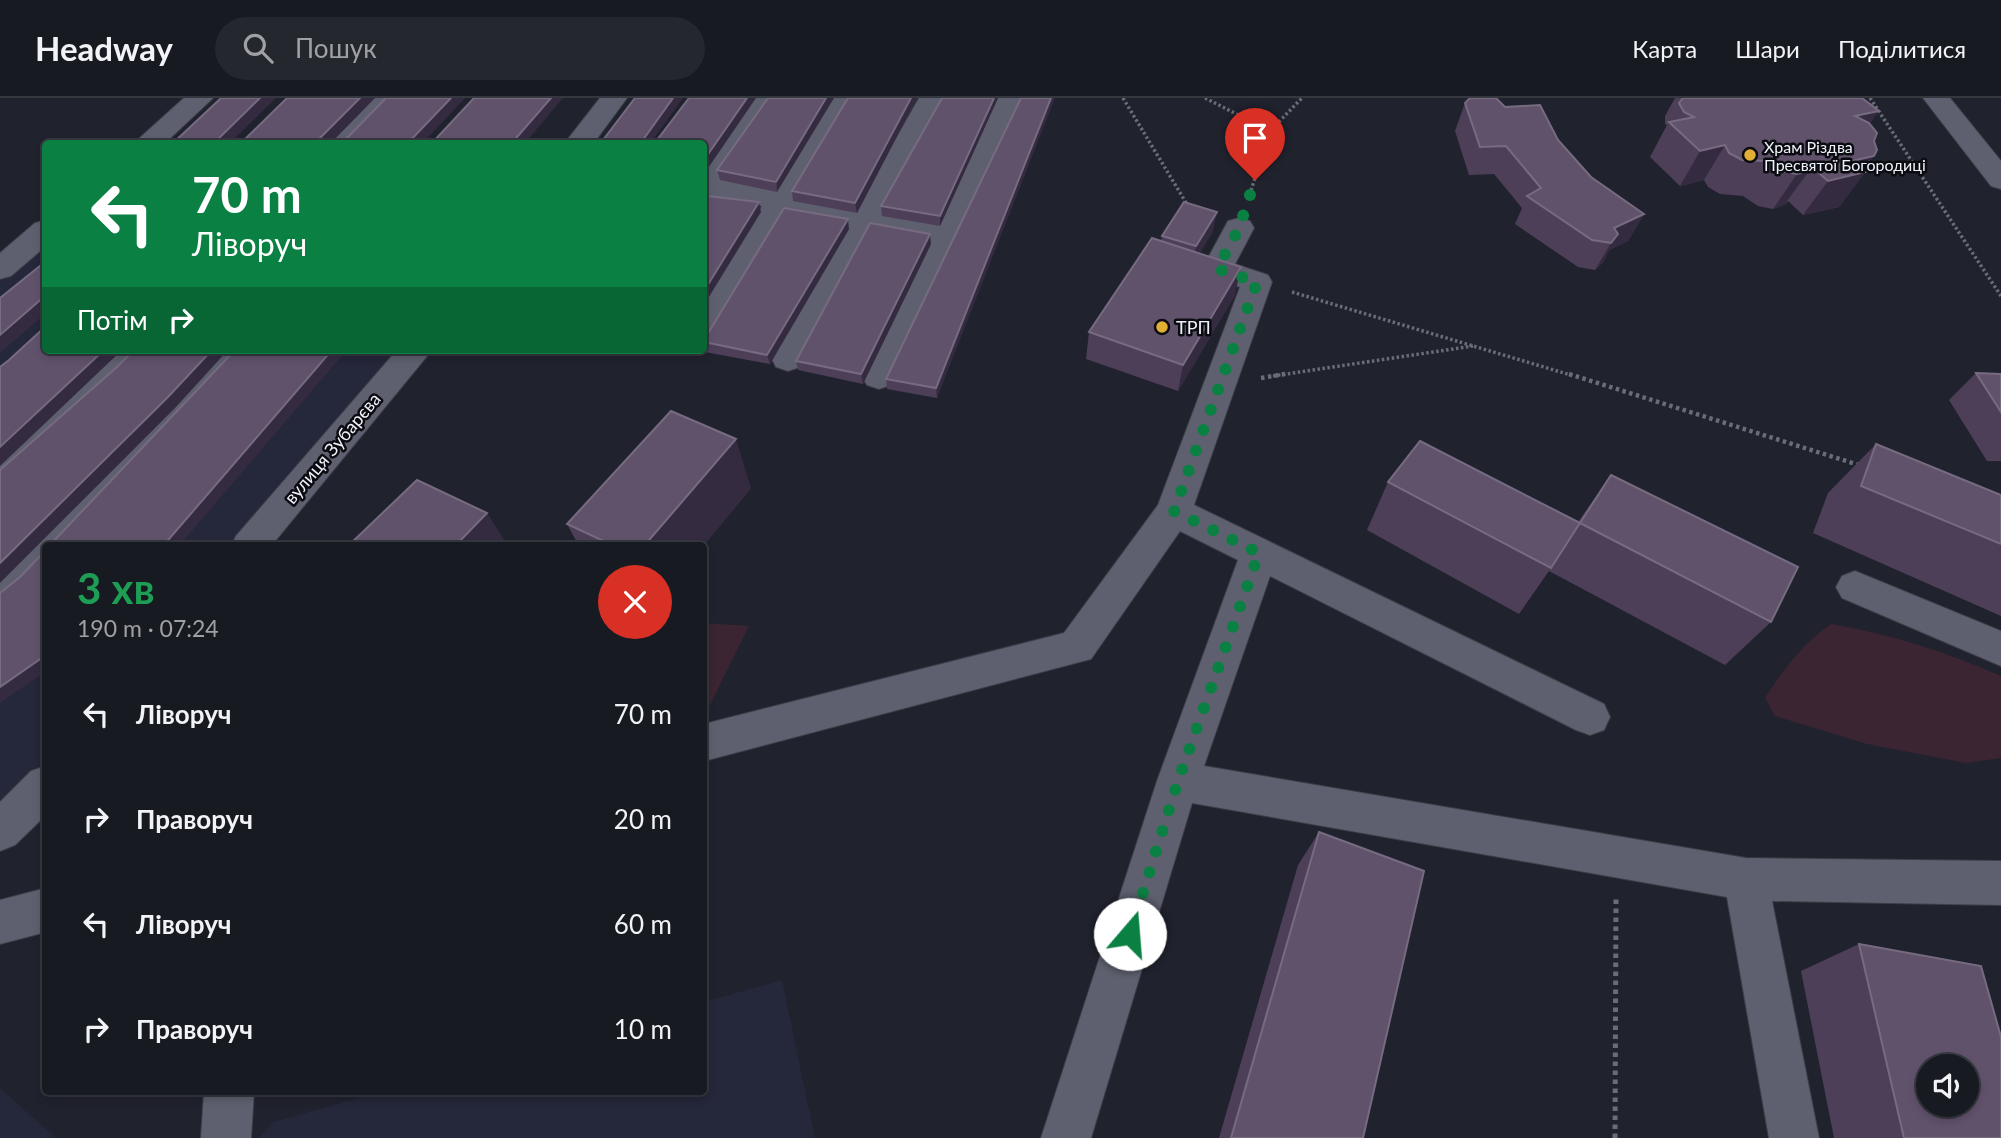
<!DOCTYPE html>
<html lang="uk">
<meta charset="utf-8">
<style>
body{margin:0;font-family:Lato,sans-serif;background:#25272f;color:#f1f3f6;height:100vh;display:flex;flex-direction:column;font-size:26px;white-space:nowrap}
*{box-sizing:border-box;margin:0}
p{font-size:23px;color:#9fa1a5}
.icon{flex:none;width:38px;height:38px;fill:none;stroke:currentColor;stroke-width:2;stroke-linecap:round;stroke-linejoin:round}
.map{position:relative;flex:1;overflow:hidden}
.sheet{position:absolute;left:42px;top:444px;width:665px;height:553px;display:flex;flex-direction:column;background:#181a22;border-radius:7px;box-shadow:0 4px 10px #0003,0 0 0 2px #363840}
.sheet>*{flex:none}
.top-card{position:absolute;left:42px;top:42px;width:665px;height:214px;border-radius:7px;box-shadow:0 4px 10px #0003,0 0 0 2px #363840;background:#0b8043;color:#fff;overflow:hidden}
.tools{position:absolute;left:1916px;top:956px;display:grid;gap:14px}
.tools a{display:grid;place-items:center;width:63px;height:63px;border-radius:50%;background:#181a22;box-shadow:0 4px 10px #0003,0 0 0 2px #363840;font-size:35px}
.pin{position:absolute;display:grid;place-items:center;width:60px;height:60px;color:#fff;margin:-72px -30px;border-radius:50% 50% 50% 0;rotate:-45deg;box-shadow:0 0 7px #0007}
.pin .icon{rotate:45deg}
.me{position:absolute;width:77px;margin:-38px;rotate:18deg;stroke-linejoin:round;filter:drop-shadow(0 0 5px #0008)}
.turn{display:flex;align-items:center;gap:24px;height:147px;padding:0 35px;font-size:32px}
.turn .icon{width:91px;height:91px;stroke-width:2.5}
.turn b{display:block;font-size:49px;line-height:60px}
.then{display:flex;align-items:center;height:66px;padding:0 35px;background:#0003;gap:14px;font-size:26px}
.round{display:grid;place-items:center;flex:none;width:74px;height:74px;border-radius:37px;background:#25272f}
.overview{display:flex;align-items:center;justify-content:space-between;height:119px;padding:0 35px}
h1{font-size:42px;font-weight:700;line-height:52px;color:#1e9e55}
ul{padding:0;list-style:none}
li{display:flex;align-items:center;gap:21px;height:105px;padding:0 35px}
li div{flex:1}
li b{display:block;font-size:26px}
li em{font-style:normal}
header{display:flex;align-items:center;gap:42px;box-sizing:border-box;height:98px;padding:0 35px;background:#181a22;border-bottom:2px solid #363840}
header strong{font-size:33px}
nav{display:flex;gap:38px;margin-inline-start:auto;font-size:24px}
.search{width:490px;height:63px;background:#25272f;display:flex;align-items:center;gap:18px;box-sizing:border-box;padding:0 24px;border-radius:38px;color:#9fa1a5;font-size:26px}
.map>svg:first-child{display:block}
.built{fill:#25273a}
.green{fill:#3b2532}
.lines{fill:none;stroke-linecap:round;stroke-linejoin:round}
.minor-casing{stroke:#3d3e48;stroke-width:2}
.path-far2{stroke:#6a6c77;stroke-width:3.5;stroke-dasharray:2.5 2.5;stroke-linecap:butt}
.path-far1{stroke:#6a6c77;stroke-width:4.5;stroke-dasharray:3.5 3.5;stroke-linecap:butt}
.path{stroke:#6a6c77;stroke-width:5;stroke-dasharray:4.5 4.5;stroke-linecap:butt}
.minor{fill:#5e606f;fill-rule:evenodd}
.wall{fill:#4e3f59}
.shaded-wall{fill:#342b41}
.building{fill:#60526b;stroke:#766b81;stroke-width:2;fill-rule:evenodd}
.route{stroke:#0b8043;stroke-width:12;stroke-dasharray:0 21.6}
.poi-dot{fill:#e1af34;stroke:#0b0c11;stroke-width:2.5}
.labels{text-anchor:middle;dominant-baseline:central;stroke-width:5;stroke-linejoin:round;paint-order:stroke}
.far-poi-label{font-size:16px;fill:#f0f2fb;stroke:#0b0c11;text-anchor:start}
.poi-label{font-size:18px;fill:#f0f2fb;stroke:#0b0c11;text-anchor:start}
.street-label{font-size:18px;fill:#f0f2fb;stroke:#0b0c11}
</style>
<header>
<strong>Headway</strong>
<div class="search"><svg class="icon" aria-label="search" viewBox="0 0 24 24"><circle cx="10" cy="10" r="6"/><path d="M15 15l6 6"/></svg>Пошук</div>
<nav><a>Карта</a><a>Шари</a><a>Поділитися</a></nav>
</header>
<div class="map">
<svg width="2001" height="1040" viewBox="0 0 2001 1040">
<rect width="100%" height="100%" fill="#20222e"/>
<g class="built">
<path d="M45 132 46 252H416L249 448H46L45 687 0 733V171Z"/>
<path d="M782 882 815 1040H258L273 1024 381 994H704V904Z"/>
<path d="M0 990 56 1040H0Z"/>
</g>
<g class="green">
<path d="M704 525 749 528 704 619Z"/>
<path d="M1831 526C1890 536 1947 554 2001 578V660L1966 665 1867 646 1775 618 1765 600C1783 572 1803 545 1831 526Z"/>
</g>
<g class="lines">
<g class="minor-casing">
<g id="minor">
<path d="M184 0H213L164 46H133Z"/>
<path d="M369 0H397L354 46H324Z"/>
<path d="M600 0H627L593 46H564Z"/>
<path d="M752 0H778L723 82 772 92 829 0H855L798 97 857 109 919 0H945L884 114 938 125 998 0H1024L891 287 879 291 867 287 862 279 929 143 874 132 800 269 788 273 776 269 772 261 848 126 788 114 715 236 704 239V203L762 108 704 98V69Z"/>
<path d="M1923 0H1950L2001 63V91L1991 88Z"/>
<path d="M1239 120 1250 123 1254 130 1235 166 1268 177 1272 184 1194 407 1604 606 1610 619 1604 632 1590 637 1576 632 1270 478 1204 668 1746 760 2001 763V807L1772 803 1819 1040H1769L1727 799 1192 705 1091 1040H1041L1157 683 1238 462 1180 433 1091 561 704 663V626L1064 535 1158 407 1240 189 1206 178 1202 171 1228 123Z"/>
<path d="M46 122V148L11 178 0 181V155L35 125Z"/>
<path d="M108 252H144L139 260 12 387 0 391V355Z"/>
<path d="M216 252H251L72 448H46V476L13 509 0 514V474Z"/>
<path d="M397 252H432L271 448H231L236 438Z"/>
<path d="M1855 473 2001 533V568L1842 500 1836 489 1842 478Z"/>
<path d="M46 668V717L15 747 0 753V704L31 673Z"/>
<path d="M46 790V834L0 846V802Z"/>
<path d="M204 994H254L251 1040H201Z"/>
</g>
</g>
<g class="path-far2">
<path d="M1123 0 1188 108"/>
<path d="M1205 0 1270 33"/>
<path d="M1870 0 2001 198"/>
<path d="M1248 102 1270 33 1302 0"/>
<path d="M1292 194 1574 278"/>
<path d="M1273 278 1473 248"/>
</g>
<g class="path-far1">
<path d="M1569 276 1859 367"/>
<path d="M1261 280 1285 276"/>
</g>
<path class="path" d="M1615 1040 1616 799"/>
<use href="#minor" class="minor"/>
</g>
<g class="wall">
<path d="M768 0 777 94 720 82 717 72Z"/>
<path d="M848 0H917L857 115 793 103 792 93Z"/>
<path d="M942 0H998L940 128 882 118 881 108Z"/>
<path d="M1021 0 937 300 887 291 886 281Z"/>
<path d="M1675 0H1862L1879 13 1870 25 1874 43V58L1863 72 1865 74 1839 109 1803 117 1788 103 1784 107 1773 111 1758 108 1743 98 1720 96 1708 89 1704 82 1680 88 1650 59 1667 27 1665 26V18Z"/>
<path d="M1465 5 1505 9 1558 42 1591 79 1644 116 1628 143 1609 152 1603 164 1595 172 1578 169 1515 126 1522 110 1494 76 1469 77 1455 33Z"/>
<path d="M849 131 770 266 705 254 704 242Z"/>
<path d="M1213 133 1199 156 1235 197 1178 293 1086 261 1089 234 1161 143 1162 138Z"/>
<path d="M931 146 863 286 798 272 796 263Z"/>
<path d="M1976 275 2001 276V363H1987L1949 302Z"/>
<path d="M1876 346 2001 397V518L1813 435 1828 395Z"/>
<path d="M1611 377 1771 524 1725 567 1549 473 1519 516 1367 432 1388 384 1578 424Z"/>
<path d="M751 390 703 448H579L567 426Z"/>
<path d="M1319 734 1363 1040H1219L1298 767Z"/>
<path d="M1859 846 2001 1040H1834L1801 873Z"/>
</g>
<g class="shaded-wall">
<path d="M260 0H276L229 46H213Z"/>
<path d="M360 0H375L330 46H314Z"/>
<path d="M451 0H465L422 46H407Z"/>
<path d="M551 0H563L524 46H511Z"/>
<path d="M673 0H683L650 46H640Z"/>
<path d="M747 0H756L704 76V62Z"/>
<path d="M826 0H834L777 94 776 84Z"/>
<path d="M911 0H917L857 115 855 105Z"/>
<path d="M994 0H998L940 128V118Z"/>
<path d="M1051 0H1055L937 300 936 290Z"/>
<path d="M1879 13 1854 47 1855 18Z"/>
<path d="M1725 47 1704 82 1680 88 1700 53Z"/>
<path d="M1874 58 1861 75 1865 74 1839 109 1803 117 1828 83 1852 63Z"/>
<path d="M1812 69 1784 107 1773 111 1797 76Z"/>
<path d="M759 104 761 114 704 207V193Z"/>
<path d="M1217 114 1213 133 1192 168 1196 148Z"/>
<path d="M1644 116 1628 143 1609 152 1603 164 1595 172 1611 145 1614 130Z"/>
<path d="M848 121 849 131 770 266 767 257Z"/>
<path d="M930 136 931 146 863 286 861 276Z"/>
<path d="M1241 169 1235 197 1178 293 1183 267Z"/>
<path d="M46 197V215L0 255V237Z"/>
<path d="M104 252H122L0 368V349Z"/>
<path d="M212 252H228L175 310 0 485V465Z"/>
<path d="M332 252H347L179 448H163Z"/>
<path d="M736 341 751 390 703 448H644Z"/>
<path d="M487 415 508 448H455Z"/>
<path d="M46 557V573L0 605V589Z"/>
</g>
<g class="building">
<path d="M221 0H260L213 46H172Z"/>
<path d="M287 0H360L314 46H240Z"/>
<path d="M386 0H451L407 46H341Z"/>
<path d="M474 0H551L511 46H431Z"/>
<path d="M635 0H673L640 46H600Z"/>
<path d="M689 0H747L704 62V46H654Z"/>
<path d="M768 0H826L776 84 717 72Z"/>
<path d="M848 0H911L855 105 792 93Z"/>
<path d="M942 0H994L940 118 881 108Z"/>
<path d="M1021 0H1051L936 290 886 281Z"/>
<path d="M1470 0H1496L1505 9 1540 7 1558 42 1591 79 1644 116 1614 130 1618 136 1611 145 1592 142 1527 98 1541 90 1506 48 1480 49 1465 5Z"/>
<path d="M1683 0H1862L1879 13 1855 18 1869 25 1877 35 1874 43 1877 52 1874 58 1852 63 1865 74 1828 83 1812 69 1808 73 1797 76 1781 73 1766 63 1742 62 1729 55 1725 47 1700 53 1669 24 1694 19 1684 14 1679 5Z"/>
<path d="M707 98 759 104 704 193V103Z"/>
<path d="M1184 104 1217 114 1196 148 1162 138Z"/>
<path d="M784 110 848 121 767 257 704 244V242Z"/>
<path d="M870 125 930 136 861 276 796 263Z"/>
<path d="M1152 140 1241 169 1183 267 1089 234Z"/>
<path d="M46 163V197L0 237V200Z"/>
<path d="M46 228V252H104L0 349V269L9 262Z"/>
<path d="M134 252H212L167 300 0 465V372L117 269Z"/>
<path d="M235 252H332L163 448H49Z"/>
<path d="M1976 275 2001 276V314Z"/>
<path d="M671 313 736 341 644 448H614L567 426Z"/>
<path d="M1420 343 1580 425 1551 470 1388 384Z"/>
<path d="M1876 346 2001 397V446L1861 388Z"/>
<path d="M1611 377 1798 469 1771 524 1580 425Z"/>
<path d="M417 382 487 415 455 448H348Z"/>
<path d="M46 452V557L0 589V495L20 479Z"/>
<path d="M1319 734 1424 773 1363 1040H1231Z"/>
<path d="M1859 846 1981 868 2001 939V1040H1904ZM1928 968H1967V1006H1928Z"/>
</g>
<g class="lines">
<path class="route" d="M1130 836 1178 683 1259 455 1174 413 1257 184 1217 171 1239 130 1255 82"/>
</g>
<g class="poi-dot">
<circle cx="1750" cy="57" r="7"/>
<circle cx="1162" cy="229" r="7"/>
</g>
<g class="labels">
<g class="far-poi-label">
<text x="1764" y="48">Храм Різдва<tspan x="1764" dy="18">Пресвятої Богородиці</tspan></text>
</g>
<g class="poi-label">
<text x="1176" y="229">ТРП</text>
</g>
<g class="street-label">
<text transform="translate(332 350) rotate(-50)">вулиця Зубарєва</text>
</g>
</g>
</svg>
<div class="tools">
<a><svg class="icon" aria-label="sound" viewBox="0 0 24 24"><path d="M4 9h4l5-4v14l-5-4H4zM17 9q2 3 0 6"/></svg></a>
</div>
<div class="pin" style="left:1255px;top:82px;background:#d93025"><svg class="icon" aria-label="arrive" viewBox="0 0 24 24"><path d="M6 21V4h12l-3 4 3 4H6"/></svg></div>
<svg class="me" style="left:1130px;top:836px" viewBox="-20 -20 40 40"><circle r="19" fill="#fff"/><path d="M0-13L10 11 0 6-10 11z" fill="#0b8043"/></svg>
<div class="top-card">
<div class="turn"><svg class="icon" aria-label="left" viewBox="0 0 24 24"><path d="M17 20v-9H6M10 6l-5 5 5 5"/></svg><div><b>70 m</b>Ліворуч</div></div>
<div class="then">Потім<svg class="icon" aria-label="right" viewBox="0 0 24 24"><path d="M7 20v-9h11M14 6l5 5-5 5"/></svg></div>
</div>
<section class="sheet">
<div class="overview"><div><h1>3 хв</h1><p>190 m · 07:24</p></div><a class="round" style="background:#d93025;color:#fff"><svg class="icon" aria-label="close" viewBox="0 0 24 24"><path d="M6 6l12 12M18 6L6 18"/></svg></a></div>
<ul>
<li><svg class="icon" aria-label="left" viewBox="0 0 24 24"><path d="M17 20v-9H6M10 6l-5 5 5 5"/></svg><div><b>Ліворуч</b></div><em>70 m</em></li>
<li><svg class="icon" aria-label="right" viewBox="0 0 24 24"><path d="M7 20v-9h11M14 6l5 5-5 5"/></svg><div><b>Праворуч</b></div><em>20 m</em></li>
<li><svg class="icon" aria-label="left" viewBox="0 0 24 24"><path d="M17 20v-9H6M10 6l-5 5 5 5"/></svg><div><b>Ліворуч</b></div><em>60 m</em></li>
<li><svg class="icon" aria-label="right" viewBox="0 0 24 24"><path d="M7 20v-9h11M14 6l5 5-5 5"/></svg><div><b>Праворуч</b></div><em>10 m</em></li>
</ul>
</section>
</div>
